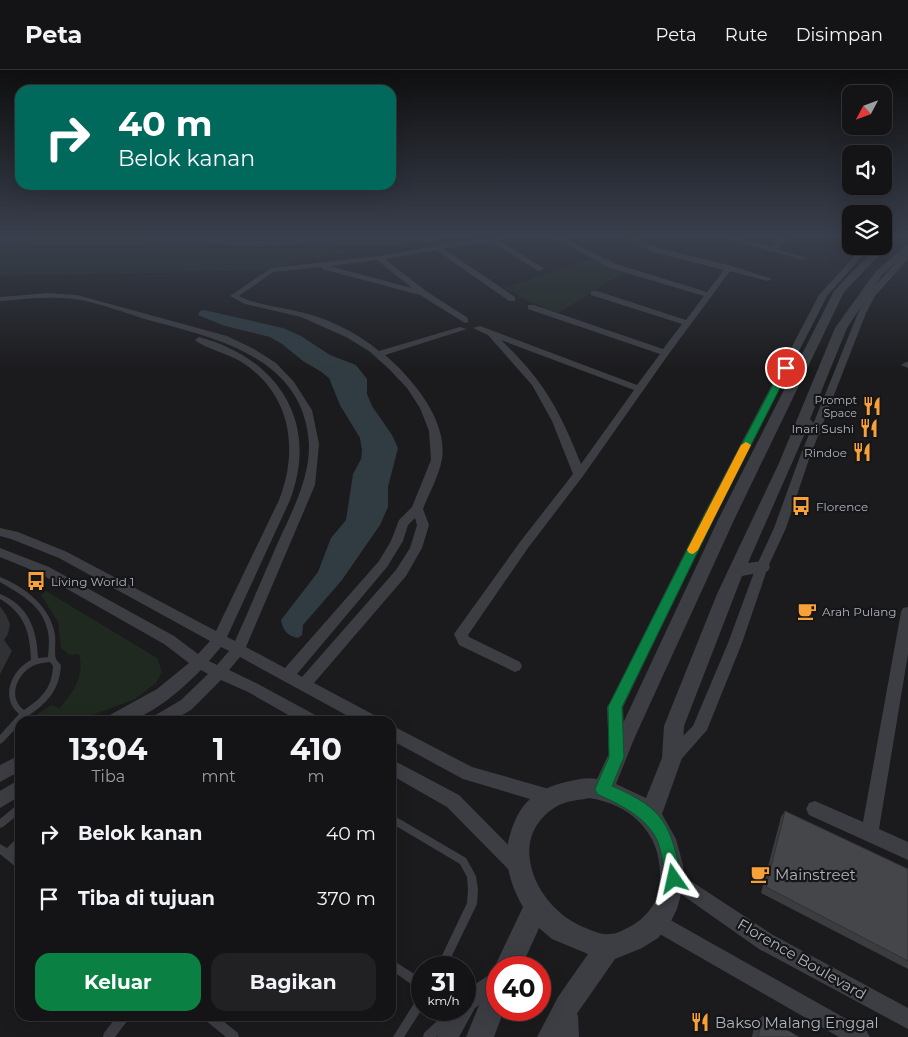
<!DOCTYPE html>
<html lang="id">
<style>
body{margin:0;font-family:Montserrat,sans-serif;background:#212123;color:#f1f3f6;height:100vh;display:flex;flex-direction:column;font-size:19px;white-space:nowrap}
*{box-sizing:border-box;margin:0}
p{font-size:16px;color:#9d9ea1}
.icon{flex:none;width:28px;height:28px;fill:none;stroke:currentColor;stroke-width:2;stroke-linecap:round;stroke-linejoin:round}
.map{position:relative;flex:1;overflow:hidden}
.sheet{position:absolute;left:15px;top:646px;width:381px;height:305px;display:flex;flex-direction:column;background:#141416;border-radius:15px;box-shadow:0 5px 20px #0002,0 0 0 1px #333335}
.sheet>*{flex:none}
.banner{position:absolute;left:15px;top:15px;width:381px;height:105px;border-radius:15px;box-shadow:0 5px 20px #0002,0 0 0 1px #333335;background:#00695c;color:#fff;overflow:hidden}
.needle{width:32px;rotate:229deg}
.tools{position:absolute;left:842px;top:15px;display:grid;gap:10px}
.tools a{display:grid;place-items:center;width:50px;height:50px;border-radius:10px;background:#141416;box-shadow:0 5px 20px #0002,0 0 0 1px #333335;font-size:25px}
.speed{position:absolute;left:411px;top:886px;display:flex;gap:10px;font-size:25px;font-weight:700;text-align:center}
.speed>*{display:grid;place-content:center;width:65px;height:65px;border-radius:50%;background:#141416;box-shadow:0 5px 20px #0002,0 0 0 1px #333335;line-height:1}
.speed small{font-size:12px;font-weight:400}
.speed .limit{border:8px solid #d22;background:#fff;color:#111}
.pin{position:absolute;display:grid;place-items:center;width:42px;height:42px;color:#fff;margin:-21px;border:2px solid #fff;border-radius:50%;box-shadow:0 1px 5px #0007}
.me{position:absolute;width:55px;margin:-28px;rotate:349deg;stroke-linejoin:round;filter:drop-shadow(0 0 4px #0008)}
.turn{display:flex;align-items:center;gap:18px;height:105px;padding:0 20px;font-size:22px}
.turn .icon{width:65px;height:65px;stroke-width:2.5}
.turn b{display:block;font-size:35px;line-height:42px}
.eta{display:flex;justify-content:space-evenly;align-items:center;height:85px;text-align:center}
.eta b{font-size:30px;font-weight:700;line-height:35px}
.cta{display:flex;gap:10px;margin-top:auto;padding:10px 20px}
.cta a{flex:1;height:58px;border-radius:15px;background:#0b8043;color:#fff;font-size:20px;font-weight:700;line-height:58px;text-align:center}
.cta a+a{background:#212123;color:#f1f3f6}
ul{padding:0;list-style:none}
li{display:flex;align-items:center;gap:15px;height:65px;padding:0 20px}
li div{flex:1}
li b{display:block;font-size:19px}
li em{font-style:normal}
header{display:flex;align-items:center;gap:30px;box-sizing:border-box;height:70px;padding:0 25px;background:#141416;border-bottom:1px solid #333335}
header strong{font-size:24px}
nav{display:flex;gap:28px;margin-inline-start:auto;font-size:18px}
.map>svg:first-child{display:block}
.green{fill:#202920}
.water{fill:#303c42}
.lines{fill:none;stroke-linecap:round;stroke-linejoin:round}
.service{fill:#3c3e43;fill-rule:evenodd}
.minor{fill:#3c3e43;fill-rule:evenodd}
.tertiary{fill:#3c3e43;fill-rule:evenodd}
.wall{fill:#3b3c40}
.shaded-wall{fill:#303134}
.building{fill:#45464a;stroke:#303134}
.route{fill:#0b8043;stroke:#07532c}
.slow{fill:#f59e0b}
.labels{text-anchor:middle;dominant-baseline:central;stroke-width:4.5;stroke-linejoin:round;paint-order:stroke}
.far-poi-label{font-size:11px;fill:#adb4bd;stroke:#161618;text-anchor:end}
.poi-label{font-size:12px;fill:#adb4bd;stroke:#161618;text-anchor:start}
.near-poi-label{font-size:15px;fill:#adb4bd;stroke:#161618;text-anchor:start}
.near-street-label{font-size:15px;fill:#adb4bd;stroke:#161618}
</style>
<header>
<strong>Peta</strong>
<nav><a>Peta</a><a>Rute</a><a>Disimpan</a></nav>
</header>
<div class="map">
<svg width="908" height="967" viewBox="0 0 908 967">
<rect width="100%" height="100%" fill="#1b1b1d"/>
<g class="green">
<path d="M370 166H463L303 190 271 200 0 206V172L50 169H118L261 177 320 173Z"/>
<path d="M593 188 625 202 558 243 528 231 505 218Z"/>
<path d="M46 521 157 588 162 602 156 613 135 629 77 651H28L51 635 60 638C73 622 85 607 79 584L70 585 61 578 58 552 41 525Z"/>
</g>
<g class="water">
<path d="M0 166H370L320 173 261 177 118 169H50L0 172Z"/>
<path d="M204 240 283 258 301 266 330 285 356 295 367 309V324L372 336 392 365 398 378 388 417V437L380 455 342 510 303 555 302 565 298 568C287 566 283 560 281 550L318 502 331 468 346 450 353 404 361 389 362 380 360 368 340 335 329 308 320 301 303 291 282 274 270 267 225 256 198 245 200 241Z"/>
</g>
<g class="lines">
<g class="service">
<path d="M0 507C25 517 51 537 55 565 56 571 54 584 56 589 57 591 59 593 61 595 60 612 54 625 41 636 35 642 28 645 22 651H20V654L3 672 0 674V665L19 644C0 628 11 600 31 590 30 562 25 544 0 529V524C28 535 37 559 38 588L48 587C49 576 50 565 46 555 40 534 17 522 0 512ZM50 592 53 596C52 618 42 628 24 640 8 628 16 606 31 597 37 593 43 593 50 592Z"/>
<path d="M20 734V743L3 757 0 758V749L17 735Z"/>
<path d="M391 744 466 788 476 806 478 820 477 834 446 898H436L467 833 468 820 467 807 460 794 391 753Z"/>
<path d="M20 767V777L14 784 20 789V799L17 798 0 784V774L7 778 17 768Z"/>
<path d="M391 889 422 909V920L418 919 391 900Z"/>
<path d="M422 926V939L404 967H393L418 927Z"/>
<path d="M449 940H462L461 944 436 967H423L424 963Z"/>
<path d="M117 946H129L128 950 115 967H103L104 963Z"/>
<path d="M204 946H217L238 963 239 967H226L205 950Z"/>
</g>
<g class="minor">
<path d="M492 166H509L498 170 545 199 538 201 490 171 444 179 515 227V231H509L436 180 385 189 426 221 468 248V252L465 253 420 225 322 199V197L273 202 239 226C256 235 277 236 296 241 326 247 356 262 379 281L460 257 467 259 385 285C412 308 448 350 442 389 439 406 429 423 423 439L429 455 422 478 406 506 314 613 376 646 379 651H357L240 587 229 600 258 614 317 646 320 651H299L248 622 221 610 191 640 172 651H151L154 646 181 630 208 604 201 600C183 618 154 644 129 651 122 653 113 651 105 651L108 646 157 619 189 593 164 574 39 503 0 487V478L49 497 174 566 198 584 210 571 59 488 11 469 0 466V458L18 462 67 482 216 561 279 430C299 379 291 325 243 293 230 284 204 278 195 270L199 267C277 288 320 351 290 430L227 567 235 571C249 540 262 509 276 477 290 445 310 410 309 374 304 287 216 268 148 250 125 243 100 233 75 229 50 226 25 229 0 231V227L48 223 77 225 227 266 254 279 276 293 294 312 312 340 319 374 315 415 246 577 285 598 379 491 391 471 399 450 412 437 431 390 429 361 420 338 407 318 389 299 369 281 346 267 301 247 245 234 230 226 271 198 379 186ZM377 190 412 218 329 196ZM415 448 417 455 410 478 396 500 302 607 297 604 387 497 403 471 408 455ZM221 577 229 581 217 595 209 591Z"/>
<path d="M551 166H560L616 194 707 222 724 200 653 182 617 166H627L659 178 732 196 772 209 768 211 730 201 668 285 583 406 528 478 468 565 469 567 520 592 522 596 520 600 515 602 459 575 454 564 520 472 573 404 552 351 532 315 488 265 473 258 480 256 637 315 660 284 528 239V235H534L663 279 682 254 591 225V221H597L686 250 704 226 610 198ZM501 270 634 320 581 394C559 339 544 311 501 270Z"/>
<path d="M718 166H730L771 177 783 166H791L777 179 807 188 803 190Z"/>
<path d="M864 176H871L827 226 717 442 623 637 625 684 623 689 617 691 611 689 609 684 607 637 610 632 705 442 819 225Z"/>
<path d="M905 183H908V189L875 226 866 243 809 389 786 458 768 497 742 573 707 660 678 693 672 695 666 693 664 688 666 683 693 656 728 573 756 497 774 458 799 389 858 243 868 223Z"/>
<path d="M906 292H908V298L901 295Z"/>
<path d="M908 537V584L879 759 908 772V790L809 745 806 739 809 733 815 731 863 752 901 542 903 538Z"/>
<path d="M391 655 472 697 556 721 558 727 556 733 550 735 463 709 391 670Z"/>
<path d="M20 685V701L0 712V695Z"/>
<path d="M391 689 459 725 524 791 527 797 524 803 518 806 512 803 447 737 391 705Z"/>
<path d="M20 709V726L0 738V721Z"/>
<path d="M674 800 773 865 908 938V959L759 879 668 815 665 809 668 803Z"/>
<path d="M658 843 866 960 870 967H839L651 859 649 852 651 845Z"/>
<path d="M498 899V922L475 938 459 967H437L452 940H465V921Z"/>
<path d="M568 936 575 939 578 946 579 967H557L558 946 561 939Z"/>
</g>
<g class="tertiary">
<path d="M888 166H898L844 222 734 450 634 669 616 714 646 728 662 688 664 656 717 524 779 393 835 258 876 201 908 174V182L882 205 847 258 810 349 822 363 815 367 810 366 806 361 748 493 762 491 768 493 770 497 768 501 742 506 684 656 682 688 662 744 676 769 683 795 684 813 677 839 669 855 658 868 642 878 615 889 576 945 566 967H537L558 927 588 884 552 869 539 858 521 898H498V906L494 898 523 837C515 823 509 808 507 791 505 774 514 746 526 733 536 722 552 715 566 712 576 710 586 707 597 709L718 450 834 221 877 176H884V170ZM589 728C629 734 660 761 660 804 660 812 659 821 656 830 651 840 643 849 633 855 625 859 618 864 609 864 600 865 591 860 583 857 535 837 503 766 559 735 567 731 580 730 589 728Z"/>
<path d="M498 907V940H504L494 967H466L489 911Z"/>
</g>
</g>
<g class="wall">
<path d="M746 166H758L755 169Z"/>
<path d="M785 741 908 799V899L761 823 781 747Z"/>
<path d="M763 946 799 967H752L755 952Z"/>
</g>
<path class="shaded-wall" d="M0 536 6 545 10 554 8 564 4 570 12 581 0 604Z"/>
<g class="building">
<path d="M785 741 908 799V891L766 817Z"/>
<path d="M763 946 799 967H758Z"/>
</g>
<linearGradient id="sky" x2="0" y2="1"><stop stop-color="#0f0f10"/><stop offset="0.55" stop-color="#393f4c"/><stop offset="1" stop-color="#393f4c" stop-opacity="0"/></linearGradient>
<rect width="908" height="302" fill="url(#sky)"/>
<path class="route" d="M783 296 790 298 717 442 622 637 624 687 612 716C665 739 670 754 682 809L680 815 674 817 668 815C663 801 663 785 658 772 647 747 621 735 597 724L595 719 609 687 608 637 706 442Z"/>
<path class="slow" d="M746 372 751 375 698 480 693 484 689 483 687 480 741 375Z"/>
<defs>
<g id="restaurant-bare" transform="scale(1.5)"><path d="M-5-6h1v4h1v-4h1v4h1v-4h1v5L-1.5 .5V6h-2V.5L-5-1ZM5-6V6H3V1.5H1.5Q1.5-4 5-6Z" fill="#f8a138" stroke="#161618" stroke-width="2.5" paint-order="stroke"/></g>
<g id="bus-bare" transform="scale(1.5)"><path d="M-5-6H5V4H4V6H2V4H-2V6H-4V4H-5ZM-3.5-4V0h7V-4ZM-3.5 1.2v1.5H-2V1.2ZM2 1.2v1.5H3.5V1.2Z" fill="#f8a138" stroke="#161618" stroke-width="2.5" paint-order="stroke"/></g>
<g id="cafe-bare" transform="scale(1.5)"><path d="M-5.5-4.5H6V0H3Q3 3.5 0 3.5H-2.5Q-5.5 3.5-5.5 0ZM3-3.2v2h1.7v-2ZM-6 4.5H4V6H-6Z" fill="#f8a138" stroke="#161618" stroke-width="2.5" paint-order="stroke"/></g>
</defs>
<g fill-rule="evenodd">
<use href="#restaurant-bare" x="872" y="336"/>
<use href="#restaurant-bare" x="869" y="358"/>
<use href="#restaurant-bare" x="862" y="382"/>
<use href="#bus-bare" x="801" y="436"/>
<use href="#bus-bare" x="36" y="511"/>
<use href="#cafe-bare" x="807" y="541"/>
<use href="#cafe-bare" x="760" y="804"/>
<use href="#restaurant-bare" x="700" y="952"/>
</g>
<g class="labels">
<g class="far-poi-label">
<text x="857" y="330">Prompt<tspan x="857" dy="13">Space</tspan></text>
</g>
<g class="poi-label">
<text x="854" y="358" text-anchor="end">Inari Sushi</text>
<text x="847" y="382" text-anchor="end">Rindoe</text>
<text x="816" y="436">Florence</text>
<text x="51" y="511">Living World 1</text>
<text x="822" y="541">Arah Pulang</text>
</g>
<g class="near-poi-label">
<text x="775" y="804">Mainstreet</text>
<text x="715" y="952">Bakso Malang Enggal</text>
</g>
<g class="near-street-label">
<text transform="translate(802 889) rotate(30)">Florence Boulevard</text>
</g>
</g>
</svg>
<div class="tools">
<a><svg class="needle" viewBox="-14 -14 28 28"><path d="M0-13l5 13h-10z" fill="#e53935"/><path d="M0 13l5-13h-10z" fill="#9d9ea1"/></svg></a>
<a><svg class="icon" aria-label="sound" viewBox="0 0 24 24"><path d="M4 9h4l5-4v14l-5-4H4zM17 9q2 3 0 6"/></svg></a>
<a><svg class="icon" aria-label="layers" viewBox="0 0 24 24"><path d="M12 4l9 5-9 5-9-5zM3 14l9 5 9-5"/></svg></a>
</div>
<div class="speed"><div>31<small>km/h</small></div><div class="limit">40</div></div>
<div class="pin" style="left:786px;top:298px;background:#d93025"><svg class="icon" aria-label="arrive" viewBox="0 0 24 24"><path d="M6 21V4h12l-3 4 3 4H6"/></svg></div>
<svg class="me" style="left:674px;top:809px" viewBox="-20 -20 40 40"><path d="M0-17L14 15 0 8-14 15z" fill="#0b8043" stroke="#fff" stroke-width="4"/></svg>
<div class="banner">
<div class="turn"><svg class="icon" aria-label="right" viewBox="0 0 24 24"><path d="M7 20v-9h11M14 6l5 5-5 5"/></svg><div><b>40 m</b>Belok kanan</div></div>
</div>
<section class="sheet">
<div class="eta">
<div><b>13:04</b><p>Tiba</p></div>
<div><b>1</b><p>mnt</p></div>
<div><b>410</b><p>m</p></div>
</div>
<ul>
<li><svg class="icon" aria-label="right" viewBox="0 0 24 24"><path d="M7 20v-9h11M14 6l5 5-5 5"/></svg><div><b>Belok kanan</b></div><em>40 m</em></li>
<li><svg class="icon" aria-label="arrive" viewBox="0 0 24 24"><path d="M6 21V4h12l-3 4 3 4H6"/></svg><div><b>Tiba di tujuan</b></div><em>370 m</em></li>
</ul>
<div class="cta"><a>Keluar</a><a>Bagikan</a></div>
</section>
</div>
